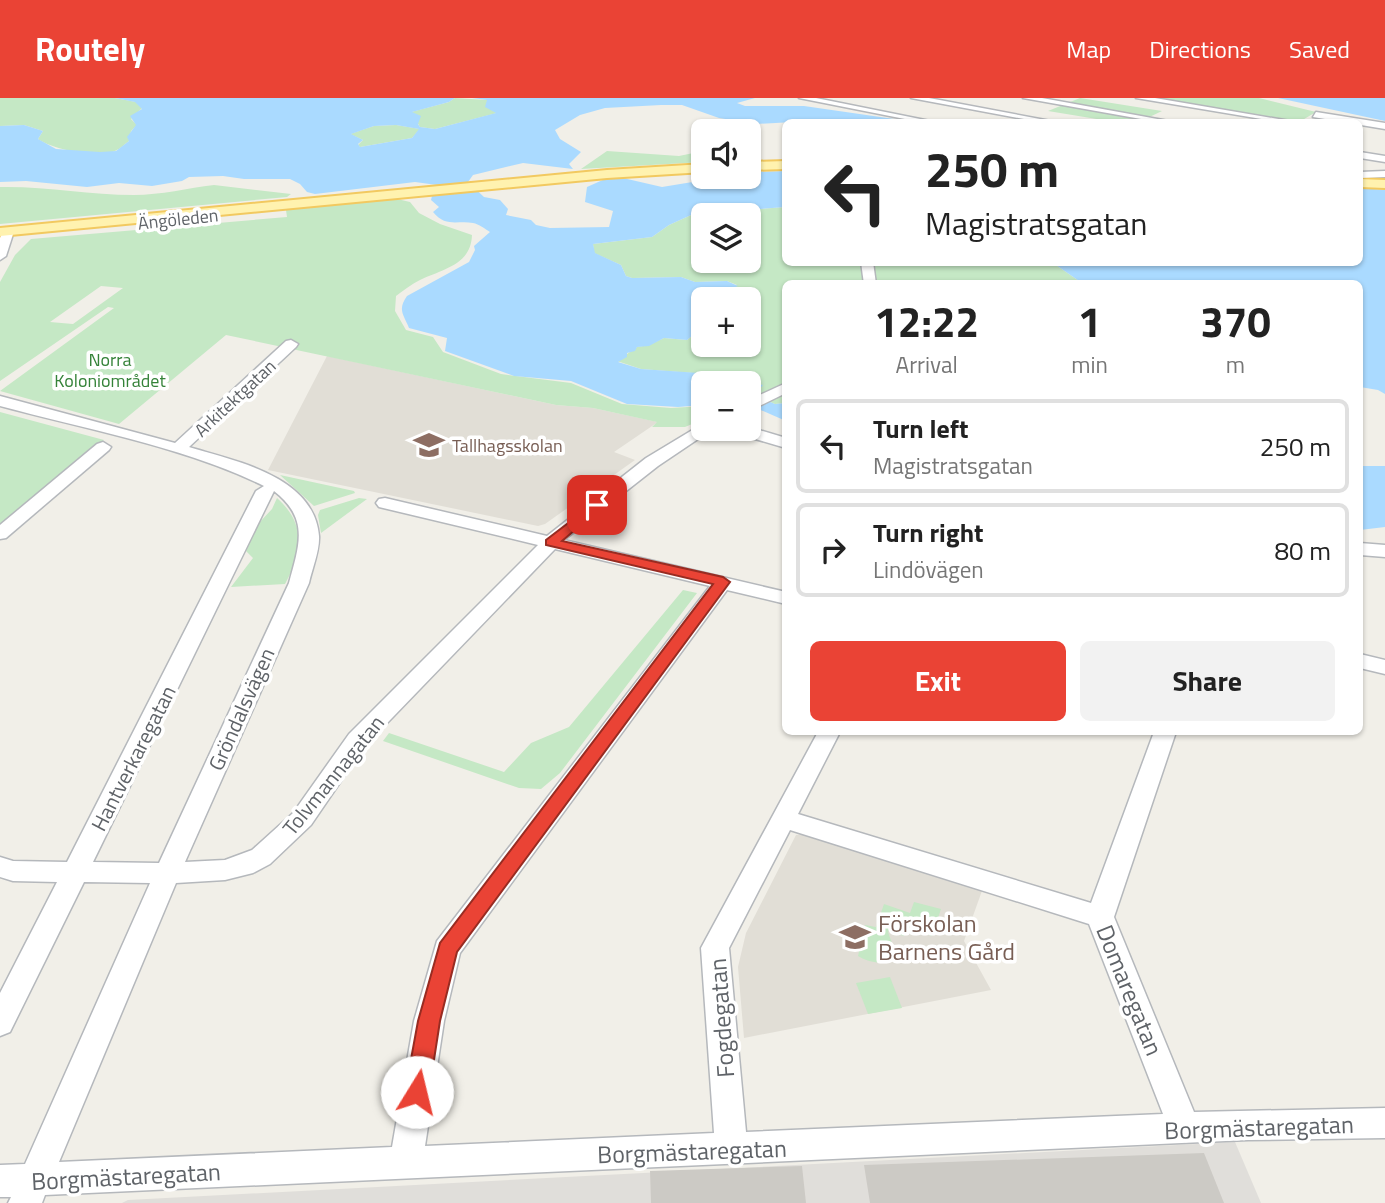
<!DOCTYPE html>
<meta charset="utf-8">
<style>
body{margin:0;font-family:"Titillium Web",sans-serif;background:#f2f2f2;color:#222;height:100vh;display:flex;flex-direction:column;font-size:26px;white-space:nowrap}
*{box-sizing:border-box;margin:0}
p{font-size:23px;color:#767676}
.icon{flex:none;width:38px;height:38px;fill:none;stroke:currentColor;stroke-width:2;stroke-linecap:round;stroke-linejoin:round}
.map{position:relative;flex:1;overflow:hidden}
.drawer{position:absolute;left:782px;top:182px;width:581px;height:455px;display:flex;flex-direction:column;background:#fff;border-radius:10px;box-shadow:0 2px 5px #0004}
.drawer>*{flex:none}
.guide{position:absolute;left:782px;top:21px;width:581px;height:147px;border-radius:10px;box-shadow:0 2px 5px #0004;background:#fff;color:#222;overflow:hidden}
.tools{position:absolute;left:691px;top:21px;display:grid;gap:14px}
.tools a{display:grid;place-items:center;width:70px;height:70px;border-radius:10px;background:#fff;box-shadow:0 2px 5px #0004;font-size:35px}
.pin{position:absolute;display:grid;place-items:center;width:60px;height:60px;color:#fff;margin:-30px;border-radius:14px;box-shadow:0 4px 10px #0006}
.me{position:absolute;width:77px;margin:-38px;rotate:9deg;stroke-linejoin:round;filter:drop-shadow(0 0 5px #0008)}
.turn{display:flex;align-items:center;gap:24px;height:147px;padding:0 28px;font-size:32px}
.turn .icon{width:91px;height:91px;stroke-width:2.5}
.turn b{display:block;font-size:49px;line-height:60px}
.eta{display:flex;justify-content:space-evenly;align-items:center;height:119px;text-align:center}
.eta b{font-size:42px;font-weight:700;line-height:49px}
.cta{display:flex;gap:14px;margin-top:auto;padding:14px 28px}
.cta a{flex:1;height:80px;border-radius:10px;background:#ea4335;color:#fff;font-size:28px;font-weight:700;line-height:80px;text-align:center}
.cta a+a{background:#f2f2f2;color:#222}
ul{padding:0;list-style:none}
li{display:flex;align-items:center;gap:21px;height:94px;margin:0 14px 10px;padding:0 14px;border:4px solid #e0e0e0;border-radius:10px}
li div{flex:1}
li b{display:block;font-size:26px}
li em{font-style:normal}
header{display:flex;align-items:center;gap:42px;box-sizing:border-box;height:98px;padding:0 35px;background:#ea4335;color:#fff}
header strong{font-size:33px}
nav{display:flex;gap:38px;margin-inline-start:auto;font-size:24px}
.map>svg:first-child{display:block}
.industrial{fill:#e0deda}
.education{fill:#e1ded6}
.green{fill:#c5e8c5;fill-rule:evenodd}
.water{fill:#aadaff;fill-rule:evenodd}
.building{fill:#cccac5}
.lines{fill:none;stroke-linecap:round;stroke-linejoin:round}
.minor-casing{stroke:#b5b8bc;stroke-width:3}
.major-casing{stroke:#f2c960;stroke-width:4}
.minor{fill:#fff;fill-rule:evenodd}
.major{fill:#fff2af;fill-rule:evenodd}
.route{fill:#ea4335;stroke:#982c22;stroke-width:2}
.labels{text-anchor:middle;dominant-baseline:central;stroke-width:7;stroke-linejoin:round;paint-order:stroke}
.far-street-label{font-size:18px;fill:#5f6368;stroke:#fff}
.far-park-label{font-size:18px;fill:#348238;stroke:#fff}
.far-education-label{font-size:18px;fill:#785e54;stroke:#fff;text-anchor:start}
.street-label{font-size:21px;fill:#5f6368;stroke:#fff}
.near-education-label{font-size:24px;fill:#785e54;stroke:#fff;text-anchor:start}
.near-street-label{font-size:24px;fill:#5f6368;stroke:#fff}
</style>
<header>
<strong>Routely</strong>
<nav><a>Map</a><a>Directions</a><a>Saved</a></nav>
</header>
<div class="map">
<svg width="1385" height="1105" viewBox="0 0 1385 1105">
<rect width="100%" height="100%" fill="#f1efe8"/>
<path class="industrial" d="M1235 1044 1261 1105H122L128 1102Z"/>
<g class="education">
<path d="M327 258 556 307 593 310 658 324 614 354 635 362 545 426 538 428 268 372Z"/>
<path d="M812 735 983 790 964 843 991 892 744 940 738 869 746 835 796 737Z"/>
</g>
<g class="green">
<path d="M0 0H115L136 4 142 10 131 21 137 27 131 33 129 43C125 46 120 51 115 53 97 61 52 51 38 41L43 33 24 27 0 28Z"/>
<path d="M455 0 487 2 497 15 435 31 420 29 411 14 449 4Z"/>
<path d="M1080 0 1162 13 1139 24H1115L1048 13Z"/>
<path d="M1155 0H1259L1316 14 1299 24Z"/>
<path d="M396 27 420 31 412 40 360 49 358 47 363 42 350 36 374 28Z"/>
<path d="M607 53 679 58 703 53V64L581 71Z"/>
<path d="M214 87 291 96 287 99 0 126V89C45 88 89 97 134 97 161 97 188 90 214 87Z"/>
<path d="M393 100 410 104 419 115 440 126 472 137C471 167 443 171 420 182 412 186 404 192 396 198L395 213 406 232 433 239 443 254 501 276 571 285 622 306 671 310 703 308 704 321 685 329H652L657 324 593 310 556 307 226 237 119 326 0 293 114 210 108 209 0 283V184L15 157 31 141 287 119 286 112ZM101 188 123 190 73 226 50 224Z"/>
<path d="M711 108 760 111 786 109V164L1053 165 1082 185 786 186V305L775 306 753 297 762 287 753 285 756 280 641 271 617 263 637 249 649 247 664 240 687 242 703 229 704 247H749V201H722L721 194 737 187 727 183 695 184 681 179 632 180 626 178 621 167 594 155 593 146 652 139 669 127ZM704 117H749V163H704Z"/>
<path d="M0 314 104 342 0 431Z"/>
<path d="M280 377 354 393 355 395 314 408Z"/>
<path d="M277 400C306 426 303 454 285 486L231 489 253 460 246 453 258 426 272 411Z"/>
<path d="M359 400 367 401 321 435 318 417 320 412Z"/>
<path d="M683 492 697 495 560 675 541 691 519 690 383 643 389 635 504 674 531 645 569 629Z"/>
<path d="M914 804 941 811 932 838 907 829 904 838 888 833C889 839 893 844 892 849 891 871 870 865 858 858L865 827 876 829 884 806 910 815Z"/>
<path d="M890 879 902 910 868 916 856 885Z"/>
</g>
<g class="water">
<path d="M115 0H455L449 4 412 14 421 18 418 26 420 29 435 31 496 15 485 9 487 2 472 0H755L737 5 745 8H804L915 24 846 21 756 26 719 20 682 7H661L605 10 580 17 555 32 560 41 581 54 569 66 573 71 523 65 473 77 468 84 484 99 500 102 508 111 506 117 531 122 536 127 550 130 609 129 613 113 585 104 587 89 605 81 623 80 662 89 723 79H749V74L786 73V109L760 111 711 108 669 127 652 139 593 146 595 155 621 167 626 178 632 180 681 179 695 184 727 183 738 188 721 194 722 201H704L703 229 687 242 664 240 649 248 637 249 635 253 627 255V259L618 264 641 271 757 279 753 285 763 287 754 297 775 306 786 305V323L749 307V285H704L703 307 678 309 627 306 571 283 514 278 445 253 447 240 409 230C404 217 397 212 407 198L469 164 475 152 474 148 490 134C485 131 479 126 473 125 458 122 446 130 433 114L439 109 431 102 432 98 445 95 437 87 415 84 315 96 307 94 300 86 290 81H244L223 78 189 79 182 83 152 88 119 85 87 89 26 83 0 84V28L24 27 43 33 38 41 56 51 100 54 116 53 129 43 127 39 136 27 130 18 142 11 135 4ZM396 27 419 31 412 40 360 49 358 46 363 42 351 36 374 28Z"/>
<path d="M1278 0H1385V23Z"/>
<path d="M1360 90 1385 92V296L1378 292 1360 289V186L1082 185 1053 165 1360 164Z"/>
<path d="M1360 368H1385V429L1360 432Z"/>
</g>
<g class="building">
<path d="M1204 1055 1224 1105H870L864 1067Z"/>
<path d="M802 1068 806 1105H651L650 1073Z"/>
</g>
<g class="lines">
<g class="minor-casing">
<g id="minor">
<path d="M799 0H816L935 24H920Z"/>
<path d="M911 0H929L1056 24H1040Z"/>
<path d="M1023 0H1042L1174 24H1158Z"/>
<path d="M1136 0H1155L1296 24H1279Z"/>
<path d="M1316 14 1385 25V31L1313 19Z"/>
<path d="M1360 54 1385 58V64L1360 60Z"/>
<path d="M1385 73V79L1360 80V74Z"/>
<path d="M8 130 14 133 6 158 0 162V140L4 131Z"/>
<path d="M861 164H873L876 186H864Z"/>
<path d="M291 242 298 246 296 249 189 349C235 363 314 378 319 438 320 452 312 471 309 485L185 764 225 762 252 752 293 715 349 636 538 447 379 409 376 405 379 401 385 400 547 438 646 360 704 325V331H711L710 333 658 368 564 442 786 494V506L727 492 460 855 444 923 425 1048 714 1035 701 850 818 634H840L798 716 1091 805 1154 634H1176L1114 819 1194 1014 1385 1010V1040L1248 1042 45 1097 42 1105H8L11 1099H0V1067L25 1066 150 785 84 784 10 934 0 938V895L57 784 13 783 0 779V759L13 763 67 764 256 393 264 388C185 349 85 331 0 308V298L175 345 286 243ZM274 393C310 421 299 447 289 485L159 765 93 764ZM555 451 710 488 437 843 414 923 392 1049 59 1064 176 785 225 782 253 775 270 766 311 727 365 648ZM790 732 1089 826 1163 1016 746 1034 729 850Z"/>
<path d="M786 285V295L749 313V302Z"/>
<path d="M749 329 786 340V350L731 334 729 331Z"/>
<path d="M103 344 111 349 109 352 6 440 0 441V427L97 346Z"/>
<path d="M1360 445 1385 447V459L1360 457Z"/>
<path d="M1360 556 1385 562V576L1360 570Z"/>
</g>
</g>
<g class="major-casing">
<g id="major">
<path d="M786 63V71L749 72V64Z"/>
<path d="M704 66V74L607 80 0 138V130L607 72Z"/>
<path d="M1360 81 1385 82V90L1360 89Z"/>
</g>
</g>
<use href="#minor" class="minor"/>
<use href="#major" class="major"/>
</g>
<path class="route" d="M597 403 603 407 601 410 562 443 723 479 730 484 457 854 440 923 429 994 426 1002 417 1005 409 1002 405 994 418 923 440 845 713 486 546 447V442Z"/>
<defs>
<g id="school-bare" transform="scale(2.415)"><path d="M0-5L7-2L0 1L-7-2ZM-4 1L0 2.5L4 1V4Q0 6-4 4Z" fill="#8d6e63" stroke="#fff" stroke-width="2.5" paint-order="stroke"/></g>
</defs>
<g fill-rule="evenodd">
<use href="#school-bare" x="429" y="347"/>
<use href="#school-bare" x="855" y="839"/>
</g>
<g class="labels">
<g class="far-street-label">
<text transform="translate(178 121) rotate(-6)">Ängöleden</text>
<text transform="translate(235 300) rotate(-43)">Arkitektgatan</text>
</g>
<g class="far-park-label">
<text x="110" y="261">Norra<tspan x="110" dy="21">Koloniområdet</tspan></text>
</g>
<g class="far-education-label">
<text x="452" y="347">Tallhagsskolan</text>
</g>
<g class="street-label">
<text transform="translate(241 611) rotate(-66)">Gröndalsvägen</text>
<text transform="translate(133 660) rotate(-63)">Hantverkaregatan</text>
<text transform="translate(333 677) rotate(-51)">Tolvmannagatan</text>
</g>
<g class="near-education-label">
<text x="878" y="825">Förskolan<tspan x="878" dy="28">Barnens Gård</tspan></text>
</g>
<g class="near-street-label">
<text transform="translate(1130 892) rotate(68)">Domaregatan</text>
<text transform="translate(721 920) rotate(-94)">Fogdegatan</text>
<text transform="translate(1259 1029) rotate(-2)">Borgmästaregatan</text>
<text transform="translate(692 1053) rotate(-2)">Borgmästaregatan</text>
<text transform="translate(126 1078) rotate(-3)">Borgmästaregatan</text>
</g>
</g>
</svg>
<div class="tools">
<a><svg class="icon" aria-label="sound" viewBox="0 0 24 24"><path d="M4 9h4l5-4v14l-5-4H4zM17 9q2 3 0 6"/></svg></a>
<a><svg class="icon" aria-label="layers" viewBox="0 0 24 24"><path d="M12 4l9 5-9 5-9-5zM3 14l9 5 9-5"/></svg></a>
<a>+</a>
<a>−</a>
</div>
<div class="pin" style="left:597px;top:407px;background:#d93025"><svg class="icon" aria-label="arrive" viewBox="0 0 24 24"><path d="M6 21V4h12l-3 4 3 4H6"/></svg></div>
<svg class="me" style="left:417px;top:994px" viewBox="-20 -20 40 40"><circle r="19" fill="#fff"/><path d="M0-13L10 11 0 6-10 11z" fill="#ea4335"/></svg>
<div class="guide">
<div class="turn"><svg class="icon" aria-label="left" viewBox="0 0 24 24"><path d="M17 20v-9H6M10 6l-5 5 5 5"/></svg><div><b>250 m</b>Magistratsgatan</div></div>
</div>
<section class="drawer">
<div class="eta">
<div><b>12:22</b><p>Arrival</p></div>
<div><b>1</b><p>min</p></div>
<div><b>370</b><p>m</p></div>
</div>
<ul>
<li><svg class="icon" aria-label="left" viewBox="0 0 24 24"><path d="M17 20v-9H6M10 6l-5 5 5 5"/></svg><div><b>Turn left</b><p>Magistratsgatan</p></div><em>250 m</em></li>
<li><svg class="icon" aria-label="right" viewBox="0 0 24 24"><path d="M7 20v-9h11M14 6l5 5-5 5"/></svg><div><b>Turn right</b><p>Lindövägen</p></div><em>80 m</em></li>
</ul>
<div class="cta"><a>Exit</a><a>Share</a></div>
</section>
</div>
